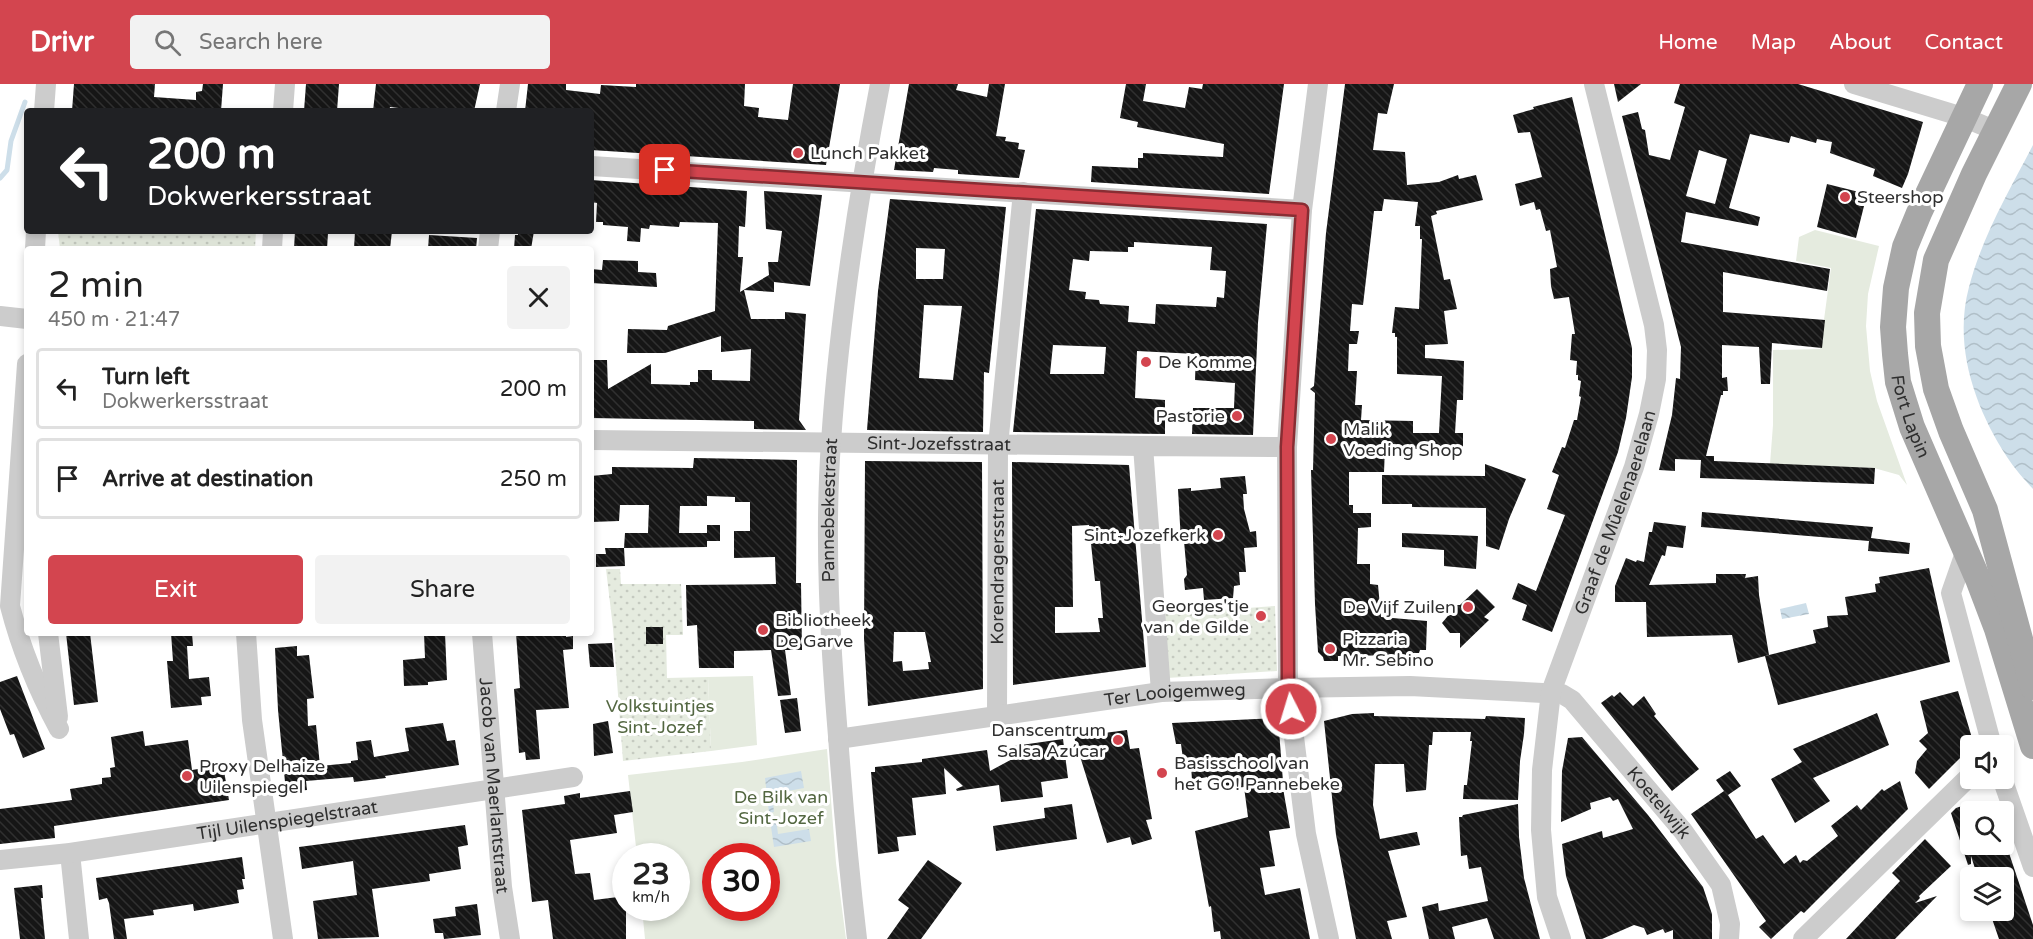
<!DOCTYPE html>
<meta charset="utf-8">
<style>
body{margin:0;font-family:"Varela Round",sans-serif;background:#f2f2f2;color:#222;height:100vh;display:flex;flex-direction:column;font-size:22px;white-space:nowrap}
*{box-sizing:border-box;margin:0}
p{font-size:20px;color:#767676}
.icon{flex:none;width:33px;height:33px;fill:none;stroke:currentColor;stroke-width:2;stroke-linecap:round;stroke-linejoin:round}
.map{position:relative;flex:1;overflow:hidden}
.drawer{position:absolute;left:24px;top:162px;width:570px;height:390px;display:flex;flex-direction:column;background:#fff;border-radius:6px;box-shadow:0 3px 9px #0003}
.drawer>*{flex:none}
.hud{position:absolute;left:24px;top:24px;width:570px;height:126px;border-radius:6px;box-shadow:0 3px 9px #0003;background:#202124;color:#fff;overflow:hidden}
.fabs{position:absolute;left:1960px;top:651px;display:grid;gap:12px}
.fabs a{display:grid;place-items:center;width:54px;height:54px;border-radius:6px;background:#fff;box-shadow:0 3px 9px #0003;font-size:30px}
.speed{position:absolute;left:612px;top:759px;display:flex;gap:12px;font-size:30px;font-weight:700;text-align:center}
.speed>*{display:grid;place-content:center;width:78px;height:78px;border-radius:50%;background:#fff;box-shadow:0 3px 9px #0003;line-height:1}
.speed small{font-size:15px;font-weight:400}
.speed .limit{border:9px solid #d22;background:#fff;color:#111}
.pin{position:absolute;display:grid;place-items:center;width:51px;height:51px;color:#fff;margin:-26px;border-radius:12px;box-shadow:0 3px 9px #0006}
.me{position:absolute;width:66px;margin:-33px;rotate:355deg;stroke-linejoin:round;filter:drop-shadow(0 0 4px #0008)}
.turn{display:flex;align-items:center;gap:21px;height:126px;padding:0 24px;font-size:27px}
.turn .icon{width:78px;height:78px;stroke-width:2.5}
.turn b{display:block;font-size:42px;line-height:51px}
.round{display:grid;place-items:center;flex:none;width:63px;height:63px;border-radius:6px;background:#f2f2f2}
.overview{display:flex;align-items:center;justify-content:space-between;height:102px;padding:0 24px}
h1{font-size:36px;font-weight:600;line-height:45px}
.action{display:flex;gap:12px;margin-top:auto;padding:12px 24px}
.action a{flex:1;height:69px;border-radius:6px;background:#d3454f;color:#fff;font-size:24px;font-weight:600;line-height:69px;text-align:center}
.action a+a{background:#f2f2f2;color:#222}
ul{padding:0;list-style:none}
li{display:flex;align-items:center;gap:18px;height:81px;margin:0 12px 9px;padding:0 12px;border:3px solid #e0e0e0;border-radius:6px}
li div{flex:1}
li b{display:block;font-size:22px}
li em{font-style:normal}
header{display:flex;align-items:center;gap:36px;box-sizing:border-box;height:84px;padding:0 30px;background:#d3454f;color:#fff}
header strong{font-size:28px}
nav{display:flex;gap:33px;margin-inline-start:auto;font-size:21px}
.search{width:420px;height:54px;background:#f2f2f2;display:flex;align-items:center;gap:15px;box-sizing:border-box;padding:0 21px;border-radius:6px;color:#767676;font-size:22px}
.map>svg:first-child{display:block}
.grass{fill:url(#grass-dots)}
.park{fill:#e5ebdf;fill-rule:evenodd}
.water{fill:url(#water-waves)}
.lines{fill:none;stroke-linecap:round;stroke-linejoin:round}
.stream{stroke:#cddee9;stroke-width:5}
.building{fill:url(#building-back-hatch);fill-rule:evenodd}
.minor{stroke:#ccc;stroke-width:20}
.major{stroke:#a7a7a7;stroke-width:26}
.route-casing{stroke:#892d33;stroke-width:15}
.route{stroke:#d3454f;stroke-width:10}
.poi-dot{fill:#d3454f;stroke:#fff;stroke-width:2}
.labels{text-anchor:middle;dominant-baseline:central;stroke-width:6;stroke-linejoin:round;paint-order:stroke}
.poi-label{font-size:18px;fill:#2f2f2f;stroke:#fff;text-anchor:start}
.street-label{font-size:18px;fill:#2f2f2f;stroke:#fff}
.park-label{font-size:18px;fill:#536741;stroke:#fff}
</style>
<header>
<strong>Drivr</strong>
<div class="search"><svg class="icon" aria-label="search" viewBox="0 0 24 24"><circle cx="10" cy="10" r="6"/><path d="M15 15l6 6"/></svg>Search here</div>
<nav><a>Home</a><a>Map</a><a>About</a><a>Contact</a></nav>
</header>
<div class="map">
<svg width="2033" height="855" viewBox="0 0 2033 855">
<defs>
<pattern id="grass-dots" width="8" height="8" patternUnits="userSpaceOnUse" patternTransform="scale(1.5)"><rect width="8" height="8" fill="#e5ebdf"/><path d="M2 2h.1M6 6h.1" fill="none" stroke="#c5cac0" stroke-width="1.8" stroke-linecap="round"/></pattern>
<pattern id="water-waves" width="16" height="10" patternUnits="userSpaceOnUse" patternTransform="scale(1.5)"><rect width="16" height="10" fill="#cddee9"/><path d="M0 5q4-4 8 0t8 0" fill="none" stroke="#b0bfc8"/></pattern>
<pattern id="building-back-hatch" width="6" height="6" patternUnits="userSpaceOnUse" patternTransform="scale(1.5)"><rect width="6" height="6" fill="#161616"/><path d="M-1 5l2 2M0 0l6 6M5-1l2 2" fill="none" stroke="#303030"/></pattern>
</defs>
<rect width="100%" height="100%" fill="#fff"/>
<g class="grass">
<path d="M58 147H256L255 165H60Z"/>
<path d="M606 485H620L621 500H681L683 551H666L667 594 708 593 711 667 623 677 613 544Z"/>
<path d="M1275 522 1277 587 1167 594 1162 530Z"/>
</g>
<g class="park">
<path d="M1815 146 1879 162 1868 210 1866 242 1870 287 1877 317 1907 401 1899 391 1874 384 1770 380 1773 341V266L1820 265 1831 184 1796 177 1799 153Z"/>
<path d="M753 592 757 661 711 667 708 593Z"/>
<path d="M827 665 836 779 846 855H645L642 824H676V772H637L628 691 742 678ZM716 772H766V824H716Z"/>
</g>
<g class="water">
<path d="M2033 61V405C2024 395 2014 384 2007 373 1975 324 1953 262 1969 203 1982 153 2009 107 2033 61Z"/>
<path d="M1806 519 1809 530 1782 535 1780 525Z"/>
<path d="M801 687 804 704 772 710 774 728 769 729 765 694Z"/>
<path d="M776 735 778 750 809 745 811 757 774 763 770 736Z"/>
</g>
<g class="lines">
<path class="stream" d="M0 94 7 86 11 57 25 18"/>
</g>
<g class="building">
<path d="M74 0H155L154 13 196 16V8L202 7 203 0H223L221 27H72Z"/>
<path d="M306 0H339L337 27H304Z"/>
<path d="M376 0H480L474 27H425L390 23 389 27H373Z"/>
<path d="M528 0H566V6L600 10 601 1 636 3V0H745L744 22 759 24 758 33 788 36 793 0H840L826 81 591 66V27H525Z"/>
<path d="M909 0H958L956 6 987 13 989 0H1005L996 52 1006 53 1005 57 1019 59 1018 65 1025 66 1019 94 958 90V86L934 84 933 88 894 86Z"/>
<path d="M1126 0H1146L1143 17 1185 24 1189 3 1202 5 1203 0H1284L1269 110 1091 98 1092 82 1138 84V74H1143V69L1223 73 1224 60 1137 43 1138 38 1120 34Z"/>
<path d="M1345 0H1394L1387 30 1378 29 1373 66 1405 68 1407 101 1439 98 1458 91 1459 95 1476 91 1483 116 1436 127 1437 130 1431 132 1444 196 1450 195 1457 225 1444 227 1448 260 1425 261V274L1464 277 1463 316H1457L1455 349H1463V366L1385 364 1384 388H1349V421H1353V429H1371V443L1358 444 1357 480H1370V500L1378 501 1381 533 1427 537 1426 566H1420L1419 569H1407V571L1338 572V577H1324L1323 573 1318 568 1315 520 1311 386H1313L1315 309 1310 305 1314 302 1326 149ZM1384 115 1418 118 1415 142H1420V155H1422L1419 225 1395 223 1392 249H1395V253H1397V290L1442 292 1439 349H1413V337L1361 336 1362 321H1355L1357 287H1348L1349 260H1357L1359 247H1350L1352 220 1363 221 1374 127H1382Z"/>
<path d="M1614 0H1641L1618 18Z"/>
<path d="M1680 0H1798L1923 38 1908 90 1902 104 1873 92 1875 85 1830 69 1832 58 1817 55 1816 59 1791 52 1789 59 1750 50 1729 124 1760 133 1758 142 1686 128 1681 158 1830 185 1827 207 1723 188V228L1825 236 1822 264 1772 259 1770 300H1761L1759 263 1722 261V294L1727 293 1728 307H1723V311H1721L1706 372H1714V377L1875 384 1874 400 1700 394 1701 376 1675 375V387L1659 386 1672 331 1676 294 1680 295 1681 263 1622 32 1638 28 1642 45 1645 46 1649 71 1670 76 1685 23 1674 19ZM1699 66 1727 75 1715 120 1686 112Z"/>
<path d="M1572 13 1632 264V293L1626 334 1618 368 1552 548 1522 536 1527 521 1512 515 1518 499 1536 507 1565 431 1547 425 1559 391 1552 388 1562 363 1565 364 1574 336H1577L1581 313 1579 312 1581 297 1578 296V291H1576L1577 277 1570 276 1572 250H1575L1569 213 1554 215 1551 202 1550 185 1557 183 1550 146 1546 147 1540 125 1536 126 1534 118 1520 122 1515 100 1542 93 1530 48 1518 49 1513 31 1534 25 1533 23Z"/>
<path d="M591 96 747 107 745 143 739 142 738 173H743L740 208 769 191 768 178H778L782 147 766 145 764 107 822 111 810 202 774 198V208L744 206 751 235H785V228L806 230 799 336 806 346 754 345V337L591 334V286H593V276H607L608 305 651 280V300L690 301V298H698V286H712V296L750 297 751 265 721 268V252L665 269H627L628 245 667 246 668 242 715 227 718 139 680 138 679 143 650 141 649 145 641 144 640 158 627 157 628 143 603 141V138H596L597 119 591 118Z"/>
<path d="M1827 100 1867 110 1856 154 1817 143Z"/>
<path d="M890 115 1006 123 989 289 984 288 983 348 867 346 878 207ZM916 164 945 165 943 195H916ZM924 221 962 222 953 296 919 294Z"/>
<path d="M1036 125 1267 140 1258 239 1253 351 1192 350 1193 324H1234L1235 299 1195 296 1196 270 1137 267 1135 314 1165 316V350L1013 348ZM1134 158 1212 163 1210 186 1226 187 1224 214 1217 213 1216 223 1156 220 1155 240 1128 238 1129 222 1100 220 1099 216 1085 215 1086 208 1069 206 1073 175 1089 177 1090 167 1128 168V163H1134ZM1053 261 1106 263 1104 290H1050Z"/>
<path d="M295 147 328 149 327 165H294Z"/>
<path d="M355 147H392L390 165H354Z"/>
<path d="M518 147H534L531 165H514L515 151H518Z"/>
<path d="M429 151 477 154 476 165H428Z"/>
<path d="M603 176 638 177V188L656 189 657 203 591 199V185L602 186Z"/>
<path d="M694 374 797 376 796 499H801L802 566H785L791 611 778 612 771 566 734 567V584H699L697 541 687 542 686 501 776 500 775 473 734 474V447H750V418H735V413L707 412V422H680L679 449H707V441H720V457H707V463L624 464 625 449H648L649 421H620L619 437 591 438V392L612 390V383L693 384Z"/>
<path d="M865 377 982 378 983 605 868 622 864 554ZM894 548H925L931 578H928L929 585 903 587 902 577 893 578Z"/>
<path d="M1012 378 1129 381 1146 583 1013 601ZM1089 441 1095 497H1100L1103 534H1098L1100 548 1055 549V523H1073L1072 442Z"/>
<path d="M1485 380 1526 395 1509 435 1499 466 1486 462V424L1412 423V420H1382V391L1485 392Z"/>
<path d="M1245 392 1247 410H1243L1244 425 1250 448 1256 447 1257 463 1244 464 1246 488H1239L1240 501 1234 502 1233 514 1204 516 1203 504 1185 506 1184 495 1187 491 1184 457 1181 458 1178 405 1191 404V407L1221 404 1220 394Z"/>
<path d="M1702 428 1873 443 1871 454 1910 459 1909 470 1868 467 1869 457 1701 443Z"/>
<path d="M1654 438 1686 442 1683 464 1667 462 1665 472 1662 471 1649 501 1716 499V490H1746L1745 494 1758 492 1759 511 1769 571 1738 579 1732 551 1647 553 1646 518H1615V502L1626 474 1636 478 1637 476 1644 478 1649 448H1652Z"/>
<path d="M1402 449 1478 452 1476 485 1444 482V466L1402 463Z"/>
<path d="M605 464H624L625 482 596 483V470H606Z"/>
<path d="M1929 484 1950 578 1778 621 1765 572 1816 559 1813 546 1828 543 1827 532 1848 531 1845 513 1876 508 1875 500 1880 499 1879 493Z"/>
<path d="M1477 505 1495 523 1484 533 1489 536 1460 564V549H1450L1442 539 1457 521H1460Z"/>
<rect x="646" y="543" width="17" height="17"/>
<path d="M66 549H90L98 618 74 621Z"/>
<path d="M171 549H192L193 562H187L189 595 209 593 211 612 201 613 202 621 171 624 167 577H173Z"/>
<path d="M424 549H445L447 596 428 598V601L404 602 403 576 425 574Z"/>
<path d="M516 549H537V551L566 549V553L573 552V565L563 566 569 624 536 626 540 675 526 676 525 668 519 669 514 605 520 604Z"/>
<path d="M612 559 614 583H590L588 560Z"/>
<path d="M297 562V572L309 571 314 614 307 615 308 642 316 641 320 682 351 679V677L358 676 356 658 371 656 374 673 409 667 405 644 443 639 447 657 455 656 459 681 385 692 386 694 354 698 353 693 306 697 307 706 286 708 278 626 275 564Z"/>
<path d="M17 592 45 665 23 674 14 650 10 651 0 625V598Z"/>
<path d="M1958 607 1972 654 1969 665 1929 705 1915 689 1917 677 1927 665 1919 657 1928 649 1920 617Z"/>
<path d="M1620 608 1633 622 1644 612 1656 630 1654 632 1699 685 1672 707 1601 619 1612 611 1614 613Z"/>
<path d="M797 614 801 647 785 649 780 616Z"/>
<path d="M1374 629V632L1485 635 1486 632 1525 634 1524 650 1520 677 1518 716 1463 715 1464 701H1467L1472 657H1470L1471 648H1433L1432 661H1429L1426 706 1406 708 1404 680H1375L1373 721 1380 755 1416 748H1417L1420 761 1388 767 1407 833 1387 837 1392 855H1356L1336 751 1324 637 1352 630Z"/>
<path d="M1877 629 1889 661 1813 694 1830 717 1795 739 1771 695 1802 678 1793 665Z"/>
<path d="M1278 634 1284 710 1290 744 1269 747 1275 782 1260 784 1265 811 1300 804 1310 855H1221L1220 847 1214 848 1211 822 1209 823 1195 747 1248 733 1244 703 1209 707 1207 693 1192 696 1191 681 1184 683 1181 660H1176L1172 639Z"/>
<path d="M608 637 613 669 594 672 593 640Z"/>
<path d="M1127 646 1130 665 1139 664 1152 735 1146 736 1152 755 1132 761 1130 753 1107 759 1074 653Z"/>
<path d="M143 647 145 662 188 656 192 686 223 681 229 716 54 742 55 754 0 760V725L72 716 70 705 102 700V694L111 693 110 684 115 683 111 653Z"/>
<path d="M1582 653 1648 731 1703 803 1712 830V855H1673V846L1665 849 1663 845 1647 851 1644 844 1634 841 1602 855H1586L1566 792 1562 760 1602 747 1603 754 1633 745 1618 715 1613 717 1610 713 1590 719 1591 725 1561 738 1562 687 1568 654Z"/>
<path d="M1063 655 1068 694 1041 698 1043 713 1001 718 999 701 957 707 956 705 963 702 944 684 946 710 912 714 916 751 897 753 899 767 878 770 871 688H875V683L922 678V675L987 666 990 687 1016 673 1014 662Z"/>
<path d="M1730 687 1741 702 1728 711 1756 755 1763 751 1784 780 1796 771 1800 779 1803 776 1807 777 1838 752 1831 742 1857 721 1861 726 1882 705 1884 707 1900 697 1908 725 1804 829 1801 827 1771 855 1759 843 1766 837 1691 730 1724 707 1716 696Z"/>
<path d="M630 707 633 728 614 731 617 749 570 756 575 790 590 789 594 816 626 812V855H553L548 816 532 818 522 726 565 720 564 712 580 709V714Z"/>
<path d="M1971 719V760H2006L2033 841V855H1999L1989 826H2004V794H1978L1971 772V780L1968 781 1951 729 1956 724Z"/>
<path d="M1072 720 1077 755 996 767 993 742 1045 734 1044 724Z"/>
<path d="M1518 720 1519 753 1524 794 1540 855H1494L1487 834 1452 843 1455 855H1429L1422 823 1438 819 1439 827 1488 817 1481 783 1469 785 1467 771 1461 772 1459 733H1462L1463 731Z"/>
<path d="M465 741 468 761 458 763 461 785 429 790 430 797 372 805 379 853 318 855 313 817 357 811 353 777 302 785 299 763Z"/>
<path d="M1925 755 1951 782 1919 812 1920 814 1915 819 1937 812 1895 855H1846L1900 797 1892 789Z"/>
<path d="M242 773 245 795H242L244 805 237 806 239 819 194 827 193 820 153 826 154 831 124 835 127 855H114L109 819 107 814 99 816 96 794Z"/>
<path d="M928 776 962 799 921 855H887L909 824 898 816Z"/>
<path d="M42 801 43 814H41L45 855H20L14 804Z"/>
<path d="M477 820 481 851 444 855 443 849H435L433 835 456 832 455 823Z"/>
</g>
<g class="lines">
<g class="minor">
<path d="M1318 0 1302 126 1287 363 1288 604 1306 750 1329 855"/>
<path d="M1854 0 1963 33 1994 46"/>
<path d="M44 27 46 0"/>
<path d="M283 27 285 0"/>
<path d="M506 27 510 0"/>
<path d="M591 82 1302 126"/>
<path d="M35 165 36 147"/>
<path d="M272 165 273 147"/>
<path d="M488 165 490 147"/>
<path d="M0 232 27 235"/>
<path d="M27 280 10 522C21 565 38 606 59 645"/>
<path id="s1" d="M591 356 1143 362"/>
<path d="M1966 466 1951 509 1992 662"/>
<path d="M48 549 58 633"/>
<path d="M246 549 252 636 283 855"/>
<path id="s2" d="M482 549 502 803 510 855"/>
<path d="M1161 608 1143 362 1287 363"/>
<path id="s3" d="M997 632 998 362 1023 108"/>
<path id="s4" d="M838 655 1161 608 1288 604 1410 602 1562 610 1572 616 1683 747 1721 801 1730 840 1729 855"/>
<path d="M2002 694 2033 783"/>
<path d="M70 769 79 855"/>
<path id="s5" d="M0 776 70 769 573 693"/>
<path id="s6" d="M857 855C849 787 843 720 838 652 830 555 824 456 831 358 839 238 857 119 880 0"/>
<path id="s7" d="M1561 855 1547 813 1541 746 1542 686 1551 608 1634 383 1649 330 1656 295 1657 266 1654 241 1594 0"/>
<path d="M1803 855 1971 691"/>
</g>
<g class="major">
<path id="s8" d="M1980 0 1919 129 1905 163 1896 204 1893 243 1895 270 1898 298 1912 343 1978 495 1997 545 2033 662"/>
<path d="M2019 0 1974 90 1936 176 1927 229 1928 262 1936 305 1951 347 1985 426 2033 603"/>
</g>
</g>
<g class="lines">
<g class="route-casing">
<path id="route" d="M665 86 1302 126 1287 363 1288 604 1291 625"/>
</g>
<use href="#route" class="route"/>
</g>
<g class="poi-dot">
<circle cx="798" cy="69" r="6"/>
<circle cx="1845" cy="113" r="6"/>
<circle cx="1146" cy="278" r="6"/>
<circle cx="1237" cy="332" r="6"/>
<circle cx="1331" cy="355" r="6"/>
<circle cx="1218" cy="451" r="6"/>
<circle cx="1468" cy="523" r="6"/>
<circle cx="1261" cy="532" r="6"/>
<circle cx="763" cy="546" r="6"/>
<circle cx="1330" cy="565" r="6"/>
<circle cx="1118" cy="656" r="6"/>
<circle cx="1162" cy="689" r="6"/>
<circle cx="187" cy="692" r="6"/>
</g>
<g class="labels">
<g class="poi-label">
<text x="810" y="69">Lunch Pakket</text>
<text x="1857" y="113">Steershop</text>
<text x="1158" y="278">De Komme</text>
<text x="1225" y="332" text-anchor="end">Pastorie</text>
<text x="1343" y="345">Malik<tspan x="1343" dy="21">Voeding Shop</tspan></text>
<text x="1206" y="451" text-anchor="end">Sint-Jozefkerk</text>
<text x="1249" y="522" text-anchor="end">Georges'tje<tspan x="1249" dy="21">van de Gilde</tspan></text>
<text x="1456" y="523" text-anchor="end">De Vijf Zuilen</text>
<text x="775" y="536">Bibliotheek<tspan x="775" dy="21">De Garve</tspan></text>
<text x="1342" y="555">Pizzaria<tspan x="1342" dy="21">Mr. Sebino</tspan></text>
<text x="1106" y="646" text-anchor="end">Danscentrum<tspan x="1106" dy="21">Salsa Azúcar</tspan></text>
<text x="1174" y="679">Basisschool van<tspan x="1174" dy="21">het GO! Pannebeke</tspan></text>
<text x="199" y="682">Proxy Delhaize<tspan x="199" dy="21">Uilenspiegel</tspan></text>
</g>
<g class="street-label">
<text stroke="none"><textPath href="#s8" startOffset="352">Fort Lapin</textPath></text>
<text stroke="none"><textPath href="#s1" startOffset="348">Sint-Jozefsstraat</textPath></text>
<text stroke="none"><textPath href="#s6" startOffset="430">Pannebekestraat</textPath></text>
<text stroke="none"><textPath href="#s7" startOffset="441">Graaf de Mûelenaerelaan</textPath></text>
<text stroke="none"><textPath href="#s3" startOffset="154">Korendragersstraat</textPath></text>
<text stroke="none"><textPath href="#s4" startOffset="340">Ter Looigemweg</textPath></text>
<text stroke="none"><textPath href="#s2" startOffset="153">Jacob van Maerlantstraat</textPath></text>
<text stroke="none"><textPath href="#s4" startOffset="874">Koetelwijk</textPath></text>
<text stroke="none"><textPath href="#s5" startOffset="290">Tijl Uilenspiegelstraat</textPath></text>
</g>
<g class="park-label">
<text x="660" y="622">Volkstuintjes<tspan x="660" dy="21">Sint-Jozef</tspan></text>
<text x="781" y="713">De Bilk van<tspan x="781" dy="21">Sint-Jozef</tspan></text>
</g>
</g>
</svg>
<div class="fabs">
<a><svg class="icon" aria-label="sound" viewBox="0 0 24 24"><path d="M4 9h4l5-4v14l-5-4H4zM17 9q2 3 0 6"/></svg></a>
<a><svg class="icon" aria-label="search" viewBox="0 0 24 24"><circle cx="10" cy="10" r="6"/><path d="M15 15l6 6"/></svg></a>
<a><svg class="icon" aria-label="layers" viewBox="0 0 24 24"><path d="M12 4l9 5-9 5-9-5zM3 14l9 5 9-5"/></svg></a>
</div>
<div class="speed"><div>23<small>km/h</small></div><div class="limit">30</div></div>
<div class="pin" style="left:665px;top:86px;background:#d93025"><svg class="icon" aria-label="arrive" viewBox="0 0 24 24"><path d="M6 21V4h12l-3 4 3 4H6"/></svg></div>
<svg class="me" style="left:1291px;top:625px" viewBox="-20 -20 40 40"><circle r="17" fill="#d3454f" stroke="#fff" stroke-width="3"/><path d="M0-11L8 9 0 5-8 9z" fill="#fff"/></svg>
<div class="hud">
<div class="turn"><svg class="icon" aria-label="left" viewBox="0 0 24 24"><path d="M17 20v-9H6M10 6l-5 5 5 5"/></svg><div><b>200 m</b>Dokwerkersstraat</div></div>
</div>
<section class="drawer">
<div class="overview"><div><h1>2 min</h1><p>450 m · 21:47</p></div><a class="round"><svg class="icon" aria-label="close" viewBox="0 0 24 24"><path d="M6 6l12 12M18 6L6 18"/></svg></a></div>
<ul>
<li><svg class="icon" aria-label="left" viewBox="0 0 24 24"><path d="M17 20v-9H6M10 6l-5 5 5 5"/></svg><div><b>Turn left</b><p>Dokwerkersstraat</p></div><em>200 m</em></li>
<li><svg class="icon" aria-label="arrive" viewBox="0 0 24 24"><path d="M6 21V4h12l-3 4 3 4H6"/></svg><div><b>Arrive at destination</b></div><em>250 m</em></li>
</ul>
<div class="action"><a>Exit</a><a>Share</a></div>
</section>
</div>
